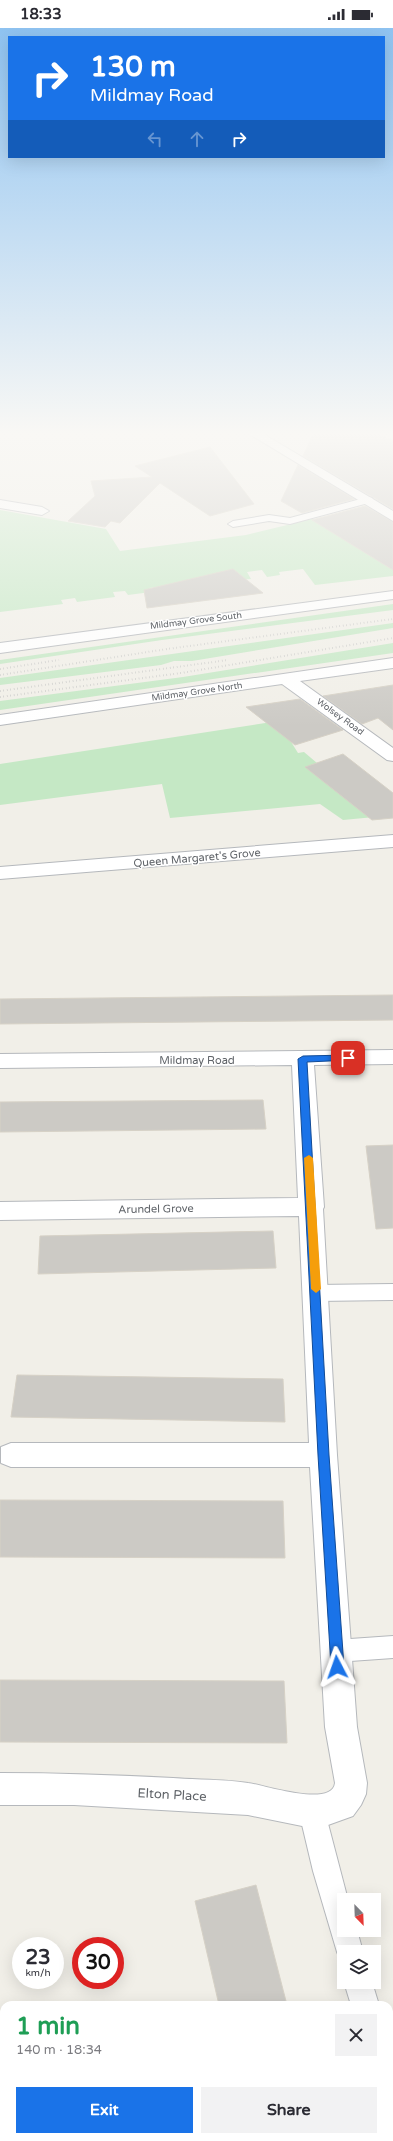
<!DOCTYPE html>
<meta charset="utf-8">
<style>
body{margin:0;font-family:"Varela Round",sans-serif;background:#f2f2f3;color:#2b2b33;height:100vh;display:flex;flex-direction:column;font-size:15px;white-space:nowrap}
*{box-sizing:border-box;margin:0}
p{font-size:13px;color:#7c7c81}
.icon{flex:none;width:22px;height:22px;fill:none;stroke:currentColor;stroke-width:2;stroke-linecap:round;stroke-linejoin:round}
.map{position:relative;flex:1;overflow:hidden}
.side{position:absolute;left:0px;top:1973px;width:393px;height:140px;display:flex;flex-direction:column;background:#fff;border-radius:12px 12px 0 0;box-shadow:0 4px 16px #0002}
.side>*{flex:none}
.banner{position:absolute;left:8px;top:8px;width:377px;height:122px;border-radius:0px;box-shadow:0 4px 16px #0002;background:#1a73e8;color:#fff;overflow:hidden}
.needle{width:26px;rotate:157deg}
.fabs{position:absolute;left:337px;top:1865px;display:grid;gap:8px}
.fabs a{display:grid;place-items:center;width:44px;height:44px;border-radius:0px;background:#fff;box-shadow:0 4px 16px #0002;font-size:20px}
.speed{position:absolute;left:12px;top:1909px;display:flex;gap:8px;font-size:20px;font-weight:700;text-align:center}
.speed>*{display:grid;place-content:center;width:52px;height:52px;border-radius:50%;background:#fff;box-shadow:0 4px 16px #0002;line-height:1}
.speed small{font-size:10px;font-weight:400}
.speed .limit{border:6px solid #d22;background:#fff;color:#111}
.pin{position:absolute;display:grid;place-items:center;width:34px;height:34px;color:#fff;margin:-17px;border-radius:8px;box-shadow:0 2px 6px #0006}
.me{position:absolute;width:44px;margin:-22px;rotate:356deg;stroke-linejoin:round;filter:drop-shadow(0 0 3px #0008)}
.turn{display:flex;align-items:center;gap:14px;height:84px;padding:0 16px;font-size:18px}
.turn .icon{width:52px;height:52px;stroke-width:2.5}
.turn b{display:block;font-size:28px;line-height:34px}
.lanes{display:flex;align-items:center;height:38px;padding:0 16px;background:#0003;justify-content:center;gap:20px;direction:ltr}
.lanes .off{opacity:.35}
.round{display:grid;place-items:center;flex:none;width:42px;height:42px;border-radius:0px;background:#f2f2f3}
.summary{display:flex;align-items:center;justify-content:space-between;height:68px;padding:0 16px}
h1{font-size:24px;font-weight:700;line-height:30px;color:#1e9e55}
.button{display:flex;gap:8px;margin-top:auto;padding:8px 16px}
.button a{flex:1;height:46px;border-radius:0px;background:#1a73e8;color:#fff;font-size:16px;font-weight:700;line-height:46px;text-align:center}
.button a+a{background:#f2f2f3;color:#2b2b33}
.status{display:flex;justify-content:space-between;align-items:center;height:28px;padding:0 20px;background:#fff;direction:ltr}
.status svg{height:11px;fill:currentColor}
.map>svg:first-child{display:block}
.green{fill:#c5e8c5}
.building{fill:#cccac5;stroke:#d6d1c6}
.lines{fill:none;stroke-linecap:round;stroke-linejoin:round}
.service-casing{stroke:#b5b8bc;stroke-width:2}
.minor-casing{stroke:#b5b8bc;stroke-width:2}
.tertiary-casing{stroke:#b5b8bc;stroke-width:2}
.service{fill:#fff;fill-rule:evenodd}
.minor{fill:#fff;fill-rule:evenodd}
.tertiary{fill:#fff;fill-rule:evenodd}
.rail{stroke:#b6b7b8;stroke-width:2;stroke-dasharray:0.5 3;stroke-linecap:butt}
.route{fill:#1a73e8;stroke:#114b97}
.slow{fill:#f59e0b}
.labels{text-anchor:middle;dominant-baseline:central;stroke-width:3;stroke-linejoin:round;paint-order:stroke}
.far-street-label{font-size:9px;fill:#5f6368;stroke:#fff}
.street-label{font-size:11px;fill:#5f6368;stroke:#fff}
.near-street-label{font-size:13px;fill:#5f6368;stroke:#fff}
</style>
<div class="status"><b>18:33</b><svg viewBox="0 0 49 12"><path d="M0 12V9h3v3zM5 12V6h3v6zM10 12V3h3v9zM15 12V0h3v12zM26 1h20v11H26zM47 4h2v5h-2z"/></svg></div>
<div class="map">
<svg width="393" height="2113" viewBox="0 0 393 2113">
<rect width="100%" height="100%" fill="#f1efe8"/>
<g class="green">
<path d="M0 482 106 501 120 523 246 507 312 491 393 542V548L315 557 303 541 279 544 280 547 267 549 262 542 247 544 251 551 149 560 151 564 128 567 125 563 113 564 115 569 77 574 75 570 61 572 63 576 0 584Z"/>
<path d="M393 576V582L162 612 0 636V632Z"/>
<path d="M393 595V600L192 633H174L161 637 0 657V650Z"/>
<path d="M393 615V625L0 682V673L183 649Z"/>
<path d="M278 693 298 725 304 724 317 735 306 739 366 787 378 783 385 788 343 792 320 776 170 790 162 756 0 777V736Z"/>
</g>
<g class="building">
<path d="M314 404H376L393 413V481L303 428Z"/>
<path d="M210 419 254 476 210 488 160 455 120 495 111 493 105 499 68 493 95 468 91 453 152 449 135 438Z"/>
<path d="M298 437 354 471 302 485 281 473Z"/>
<path d="M365 478 393 494V542L312 492Z"/>
<path d="M233 541 263 565 147 580 144 562Z"/>
<path d="M393 657V702L378 690 362 696 323 668Z"/>
<path d="M300 671 343 702 295 717 246 679Z"/>
<path d="M343 726 393 765V790L372 792 305 739Z"/>
<path d="M393 967V992L0 996V971Z"/>
<path d="M263 1072 266 1101 0 1104V1074Z"/>
<path d="M393 1117V1200L376 1201 366 1118Z"/>
<path d="M273 1203 276 1240 38 1246 40 1208Z"/>
<path d="M17 1347 283 1351 285 1394 11 1389Z"/>
<path d="M0 1472 283 1473 285 1530 0 1529Z"/>
<path d="M0 1652 284 1653 287 1715 0 1714Z"/>
<path d="M256 1857 287 1977H219L195 1873Z"/>
</g>
<g class="lines">
<g class="service-casing">
<g id="service">
<path d="M368 469 372 470 373 472 372 474 290 496 269 493 233 499 228 496 233 493 269 487 290 490Z"/>
<path d="M393 1256V1272L316 1273 309 1270 306 1265 309 1260 316 1257Z"/>
<path d="M393 1608V1630L336 1634 328 1631 324 1623 328 1615 336 1612Z"/>
<path d="M312 1771 321 1775 325 1784 348 1872H344V1902H357L363 1924H344V1935L341 1933 337 1924 313 1843 299 1784 303 1775Z"/>
<path d="M344 1954H372L379 1977H351Z"/>
<path d="M389 2048 393 2049V2090L389 2089Z"/>
</g>
</g>
<g class="minor-casing">
<g id="minor">
<path d="M0 472 42 479 49 483 42 487 0 480Z"/>
<path d="M393 563V571L0 625V615Z"/>
<path d="M393 630V640L300 653 393 720V733L387 732 282 656 0 697V687Z"/>
<path d="M393 807V819L0 851V839Z"/>
<path d="M393 1022V1036L314 1037 324 1179 323 1181 337 1427 357 1699 367 1755 366 1766 361 1777 353 1788 328 1797 312 1800 248 1787 74 1777H0V1745C58 1745 115 1747 173 1750 198 1752 224 1751 248 1755 264 1757 332 1780 335 1755L325 1699 310 1439H11L1 1435V1419L11 1415H309L299 1188 0 1192V1174L298 1170 292 1037 0 1040V1026Z"/>
</g>
</g>
<g class="tertiary-casing">
<path id="tertiary" d="M246 404H260L393 483V493Z"/>
</g>
<use href="#service" class="service"/>
<use href="#minor" class="minor"/>
<use href="#tertiary" class="tertiary"/>
<g class="rail">
<path d="M0 641 59 632"/>
<path d="M0 647 167 621 393 591"/>
<path d="M0 663 228 632"/>
<path d="M0 669 181 645 393 610"/>
</g>
</g>
<linearGradient id="sky" x2="0" y2="1"><stop stop-color="#8fc3f1"/><stop offset="0.58" stop-color="#f9f8f5"/><stop offset="1" stop-color="#f9f8f5" stop-opacity="0"/></linearGradient>
<rect width="393" height="699" fill="url(#sky)"/>
<path class="route" d="M348 1027 351 1028V1032L307 1034 329 1427 344 1639 342 1643 337 1645 333 1643 331 1639 318 1427 298 1031 303 1028Z"/>
<path class="slow" d="M309 1127 313 1130 321 1261 316 1265 311 1261 304 1130Z"/>
<g class="labels">
<g class="far-street-label">
<text transform="translate(196 593) rotate(-7)">Mildmay Grove South</text>
<text transform="translate(197 664) rotate(-8)">Mildmay Grove North</text>
<text transform="translate(340 689) rotate(36)">Wolsey Road</text>
</g>
<g class="street-label">
<text transform="translate(197 830) rotate(-5)">Queen Margaret's Grove</text>
<text x="197" y="1032">Mildmay Road</text>
<text transform="translate(156 1181) rotate(-1)">Arundel Grove</text>
</g>
<g class="near-street-label">
<text transform="translate(172 1767) rotate(3)">Elton Place</text>
</g>
</g>
</svg>
<div class="fabs">
<a><svg class="needle" viewBox="-14 -14 28 28"><path d="M0-13l5 13h-10z" fill="#e53935"/><path d="M0 13l5-13h-10z" fill="#7c7c81"/></svg></a>
<a><svg class="icon" aria-label="layers" viewBox="0 0 24 24"><path d="M12 4l9 5-9 5-9-5zM3 14l9 5 9-5"/></svg></a>
</div>
<div class="speed"><div>23<small>km/h</small></div><div class="limit">30</div></div>
<div class="pin" style="left:348px;top:1030px;background:#d93025"><svg class="icon" aria-label="arrive" viewBox="0 0 24 24"><path d="M6 21V4h12l-3 4 3 4H6"/></svg></div>
<svg class="me" style="left:337px;top:1639px" viewBox="-20 -20 40 40"><path d="M0-17L14 15 0 8-14 15z" fill="#1a73e8" stroke="#fff" stroke-width="4"/></svg>
<div class="banner">
<div class="turn"><svg class="icon" aria-label="right" viewBox="0 0 24 24"><path d="M7 20v-9h11M14 6l5 5-5 5"/></svg><div><b>130 m</b>Mildmay Road</div></div>
<div class="lanes"><svg class="icon off" aria-label="left" viewBox="0 0 24 24"><path d="M17 20v-9H6M10 6l-5 5 5 5"/></svg><svg class="icon off" aria-label="ahead" viewBox="0 0 24 24"><path d="M12 20V5M6 11l6-6 6 6"/></svg><svg class="icon" aria-label="right" viewBox="0 0 24 24"><path d="M7 20v-9h11M14 6l5 5-5 5"/></svg></div>
</div>
<section class="side">
<div class="summary"><div><h1>1 min</h1><p>140 m · 18:34</p></div><a class="round"><svg class="icon" aria-label="close" viewBox="0 0 24 24"><path d="M6 6l12 12M18 6L6 18"/></svg></a></div>
<div class="button"><a>Exit</a><a>Share</a></div>
</section>
</div>
